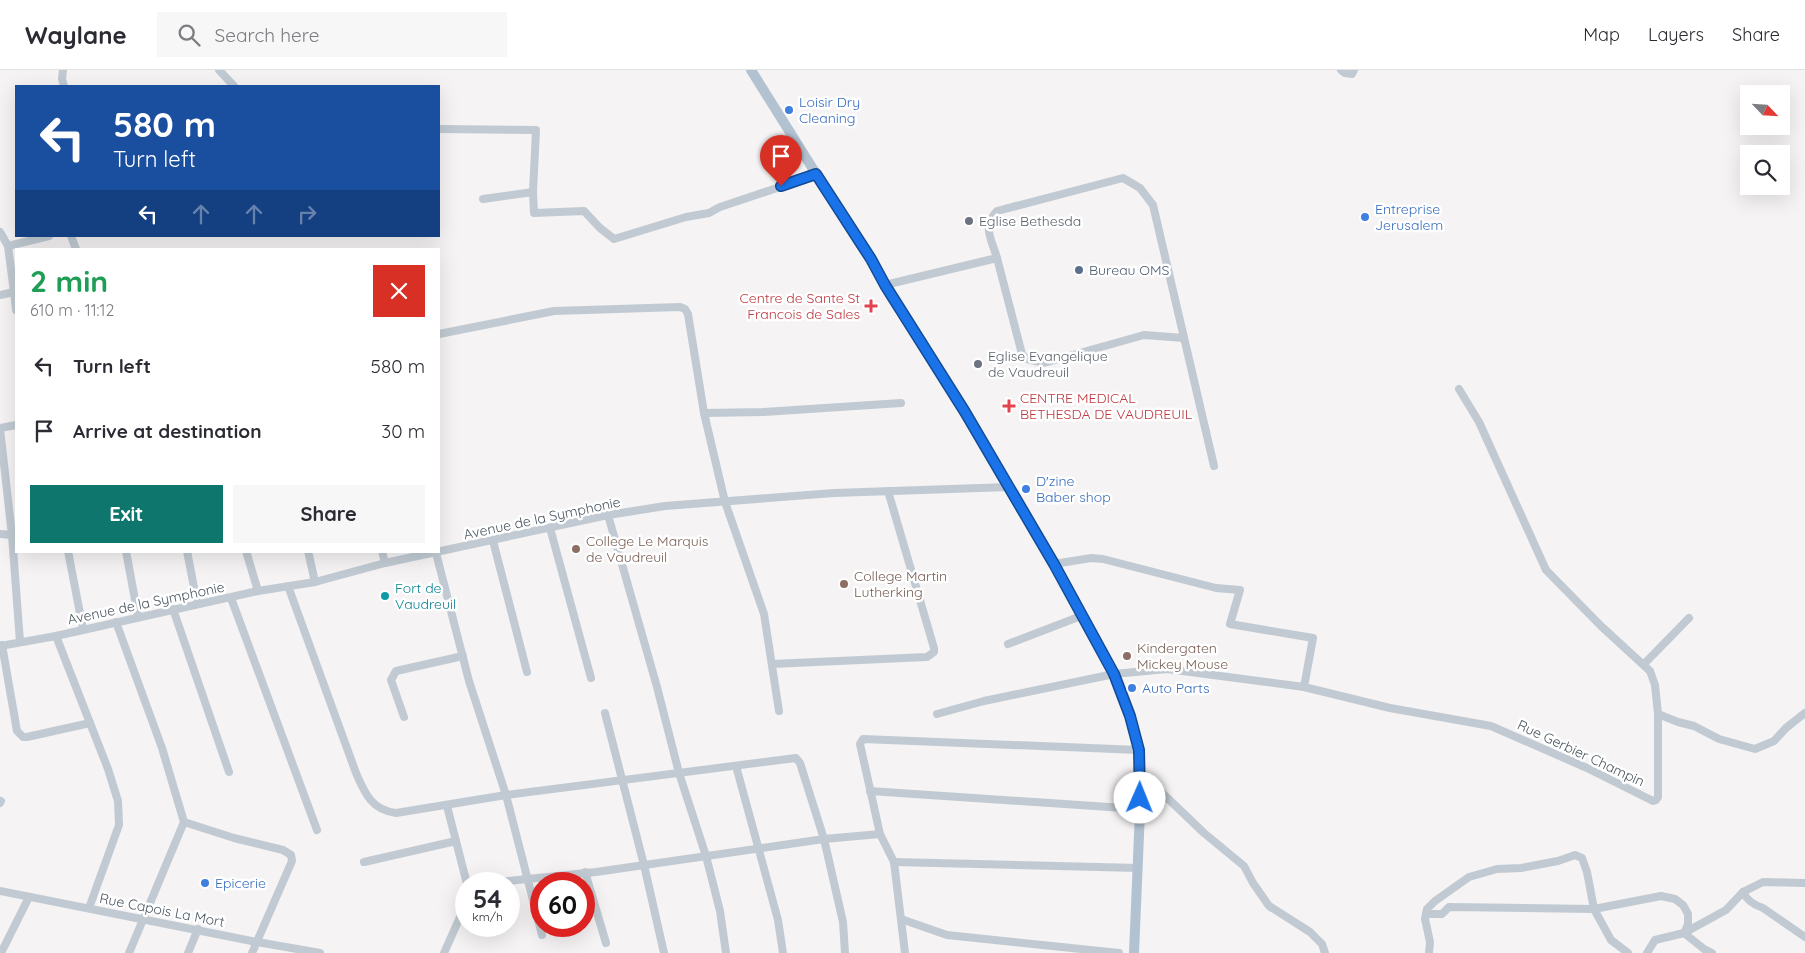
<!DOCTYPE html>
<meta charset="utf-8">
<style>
body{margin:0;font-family:Quicksand,sans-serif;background:#f7f7f7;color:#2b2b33;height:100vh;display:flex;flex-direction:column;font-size:19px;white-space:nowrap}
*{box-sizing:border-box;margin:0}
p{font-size:16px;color:#7c7c81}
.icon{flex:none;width:28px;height:28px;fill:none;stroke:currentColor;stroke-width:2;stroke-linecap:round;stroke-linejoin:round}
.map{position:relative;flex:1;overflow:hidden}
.sheet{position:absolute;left:15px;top:178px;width:425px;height:305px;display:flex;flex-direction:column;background:#fff;border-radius:0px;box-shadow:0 5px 20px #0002}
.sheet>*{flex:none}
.banner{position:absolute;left:15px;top:15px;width:425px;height:152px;border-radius:0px;box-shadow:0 5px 20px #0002;background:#1a4fa0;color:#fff;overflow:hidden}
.needle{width:32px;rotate:115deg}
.buttons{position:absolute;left:1740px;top:15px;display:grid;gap:10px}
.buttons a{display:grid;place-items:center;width:50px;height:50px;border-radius:0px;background:#fff;box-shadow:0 5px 20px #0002;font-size:25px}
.speed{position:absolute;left:455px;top:802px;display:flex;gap:10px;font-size:25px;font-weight:700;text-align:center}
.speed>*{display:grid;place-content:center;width:65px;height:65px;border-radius:50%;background:#fff;box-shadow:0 5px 20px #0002;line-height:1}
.speed small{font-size:12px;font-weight:400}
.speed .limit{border:8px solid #d22;background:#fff;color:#111}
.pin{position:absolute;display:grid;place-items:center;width:42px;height:42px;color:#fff;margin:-51px -21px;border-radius:50% 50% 50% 0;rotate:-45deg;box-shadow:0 0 5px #0007}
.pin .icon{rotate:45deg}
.me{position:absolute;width:55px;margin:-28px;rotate:1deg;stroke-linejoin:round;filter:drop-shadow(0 0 4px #0008)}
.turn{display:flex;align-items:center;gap:18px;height:105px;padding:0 15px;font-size:22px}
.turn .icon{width:65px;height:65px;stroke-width:2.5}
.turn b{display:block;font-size:35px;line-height:42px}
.lanes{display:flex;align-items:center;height:48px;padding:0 15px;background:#0003;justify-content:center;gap:25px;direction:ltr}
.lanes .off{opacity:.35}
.round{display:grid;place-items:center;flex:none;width:52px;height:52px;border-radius:0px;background:#f7f7f7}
.headline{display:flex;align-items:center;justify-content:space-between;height:85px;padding:0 15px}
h1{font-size:30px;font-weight:700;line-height:38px;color:#1e9e55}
.button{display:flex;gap:10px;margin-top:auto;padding:10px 15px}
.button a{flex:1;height:58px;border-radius:0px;background:#0f766e;color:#fff;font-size:20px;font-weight:700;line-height:58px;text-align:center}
.button a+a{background:#f7f7f7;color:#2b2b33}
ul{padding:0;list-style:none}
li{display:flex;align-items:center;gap:15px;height:65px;padding:0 15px}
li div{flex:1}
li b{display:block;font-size:19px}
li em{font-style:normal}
header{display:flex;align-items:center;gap:30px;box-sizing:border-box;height:70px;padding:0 25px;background:#fff;border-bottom:1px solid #e1e1e2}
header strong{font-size:24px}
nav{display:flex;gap:28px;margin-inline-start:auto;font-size:18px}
.search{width:350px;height:45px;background:#f7f7f7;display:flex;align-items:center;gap:12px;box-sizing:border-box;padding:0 18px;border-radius:0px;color:#7c7c81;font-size:19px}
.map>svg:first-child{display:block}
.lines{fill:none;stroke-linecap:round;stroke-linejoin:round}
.minor{stroke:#c1cad2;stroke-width:8}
.major{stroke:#b3c2d1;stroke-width:10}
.route-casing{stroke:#114b97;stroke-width:12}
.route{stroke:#1a73e8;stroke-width:9}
.shop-dot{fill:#3f7fe0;stroke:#fff;stroke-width:2}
.worship-dot{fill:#6b7280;stroke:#fff;stroke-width:2}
.service-dot{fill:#5c6f8a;stroke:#fff;stroke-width:2}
.health-dot{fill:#e0444e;stroke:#fff;stroke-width:2}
.education-dot{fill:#8d6e63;stroke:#fff;stroke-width:2}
.culture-dot{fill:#0f9aa8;stroke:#fff;stroke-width:2}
.labels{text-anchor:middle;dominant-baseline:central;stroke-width:5;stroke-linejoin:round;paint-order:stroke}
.shop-label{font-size:14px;fill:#366cbe;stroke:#fff;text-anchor:start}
.worship-label{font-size:14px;fill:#5b616d;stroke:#fff;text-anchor:start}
.service-label{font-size:14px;fill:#4e5e75;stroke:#fff;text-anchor:start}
.health-label{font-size:14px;fill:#be3a42;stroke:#fff;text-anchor:end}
.street-label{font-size:14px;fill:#4a5661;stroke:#fff}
.education-label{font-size:14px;fill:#785e54;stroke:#fff;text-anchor:start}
.culture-label{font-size:14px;fill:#0d838f;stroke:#fff;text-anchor:start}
</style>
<header>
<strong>Waylane</strong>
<div class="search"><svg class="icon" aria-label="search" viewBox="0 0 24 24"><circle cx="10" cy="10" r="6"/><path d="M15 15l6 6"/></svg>Search here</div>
<nav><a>Map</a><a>Layers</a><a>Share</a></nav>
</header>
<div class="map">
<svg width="1805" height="883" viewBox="0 0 1805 883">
<rect width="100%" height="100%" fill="#f5f3f3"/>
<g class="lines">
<g class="minor">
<path d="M63 0 62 9 64 16"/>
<path d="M219 0 234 16"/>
<path d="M1341 0 1345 3 1352 4 1354 0"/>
<path d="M439 59 536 60 533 122"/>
<path d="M483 129 533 122 534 143 584 141 600 158 614 169 686 147 709 143 720 137 816 105"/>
<path d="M0 162 8 176 14 222 16 221"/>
<path d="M71 166 76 179"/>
<path d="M8 176 49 166"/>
<path d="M997 188 1022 284 1027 289 1044 293 1144 265 1184 268"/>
<path d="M885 215 997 188C991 168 982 157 997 141L1123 108 1140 118 1153 135 1214 396"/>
<path d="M0 225 14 222 16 240"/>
<path d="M439 264 554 241 680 237 685 239 688 244 704 343 725 432 764 544 779 641"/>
<path d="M704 343 764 342 901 333"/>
<path d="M0 358 16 355"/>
<path d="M0 359 12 465 20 572"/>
<path d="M608 445 657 617 679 703 706 786 720 841 726 883"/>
<path d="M550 458 591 608"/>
<path d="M0 464 12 465"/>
<path d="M493 471 527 602"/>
<path d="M68 481 83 559"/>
<path d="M126 481 138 546"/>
<path d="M187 481 197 533"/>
<path d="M246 481 258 521"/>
<path d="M308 481 315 512"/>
<path d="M382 481 385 493"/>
<path d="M436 483 469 611 506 725 542 865"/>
<path d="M1054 494 1091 488 1103 489 1216 518 1240 520 1230 554 1313 568 1304 617"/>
<path d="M288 516 356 703C365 724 372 740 396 743L506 725 796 688 800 693 824 769 843 852 845 883"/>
<path d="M231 528 317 760"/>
<path d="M173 539 229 702"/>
<path d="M116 552 162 678 184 752 129 883"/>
<path d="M56 566 108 699 118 731 119 755 89 838"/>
<path d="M1008 574 1081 546"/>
<path d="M2 575 17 661 23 667H27L90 653"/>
<path d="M0 576 56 566 258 521 315 512 385 493 608 445 665 436 834 423 1009 417"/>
<path d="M772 594 927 587 934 582V578L888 421"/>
<path d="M1644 594 1689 548"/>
<path d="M605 643 644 795 664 883"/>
<path d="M937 644 984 631 1114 604 1167 599 1304 617 1390 638 1491 656 1587 698 1653 731 1656 730 1658 727V644L1655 615 1650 601 1601 556 1546 500 1479 352 1459 319"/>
<path d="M1658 644 1678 652 1694 656 1719 669 1755 679 1774 671 1786 658 1805 643"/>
<path d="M404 647 391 610 396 601 463 586"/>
<path d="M736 696 778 850 783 883"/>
<path d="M1141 718 1159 720 1204 763 1244 796 1253 813 1269 836 1310 862 1322 874 1325 883"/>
<path d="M870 721 1139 739"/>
<path d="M0 733 1 731"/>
<path d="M447 736 467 814"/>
<path d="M184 752 234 768 283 780 291 785 292 791 252 883"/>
<path d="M364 792 456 771"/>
<path d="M894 792 1138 798"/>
<path d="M585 802 606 873"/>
<path d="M479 814 596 802 824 769 880 764"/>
<path d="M0 821 257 872 320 883"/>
<path d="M1743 822 1763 812 1805 813"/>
<path d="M1426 844H1442L1449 837 1594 839 1661 826 1675 829 1683 835 1688 844V854L1684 863 1704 879 1712 883"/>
<path d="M901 849 947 865 1119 883"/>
<path d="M1 883 29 827"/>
<path d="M188 883 198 859"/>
<path d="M444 883 460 847"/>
<path d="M905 883 894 792 880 764 860 674 863 669 1139 680"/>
<path d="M1429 883 1430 872 1425 849 1427 839 1435 831 1469 807 1497 799 1521 798 1558 791 1575 785 1582 788 1587 802 1594 839 1611 870 1628 883"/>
<path d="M1647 883 1655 870 1684 863 1726 840 1743 822C1747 831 1754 835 1763 838L1805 867"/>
</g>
<path class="major" d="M751 0 860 174 871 189 885 215 965 342 1054 494 1114 604 1130 646 1139 680 1141 718 1134 883"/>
</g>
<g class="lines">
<g class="route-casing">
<path id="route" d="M781 116 816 104 871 189 885 215 965 342 1054 494 1114 604 1130 646 1139 680 1140 728"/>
</g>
<use href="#route" class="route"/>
</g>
<g class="shop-dot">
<circle cx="789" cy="40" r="5"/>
<circle cx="1365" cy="147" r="5"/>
<circle cx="1026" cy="419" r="5"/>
<circle cx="1132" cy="618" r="5"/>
<circle cx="205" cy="813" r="5"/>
</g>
<g class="worship-dot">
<circle cx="969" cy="151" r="5"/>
<circle cx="978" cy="294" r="5"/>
</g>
<circle class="service-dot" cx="1079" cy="200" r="5"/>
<g class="health-dot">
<path d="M868.5 228.5h5v5h5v5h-5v5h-5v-5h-5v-5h5z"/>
<path d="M1006.5 328.5h5v5h5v5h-5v5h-5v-5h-5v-5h5z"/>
</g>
<g class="education-dot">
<circle cx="576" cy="479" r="5"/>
<circle cx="844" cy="514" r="5"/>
<circle cx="1127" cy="586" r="5"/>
</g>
<circle class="culture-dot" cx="385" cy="526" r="5"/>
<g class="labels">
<g class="shop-label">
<text x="799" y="32">Loisir Dry<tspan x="799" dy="16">Cleaning</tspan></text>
<text x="1375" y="139">Entreprise<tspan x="1375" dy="16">Jerusalem</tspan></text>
<text x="1036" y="411">D'zine<tspan x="1036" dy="16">Baber shop</tspan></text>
<text x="1142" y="618">Auto Parts</text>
<text x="215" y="813">Epicerie</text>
</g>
<g class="worship-label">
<text x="979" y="151">Eglise Bethesda</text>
<text x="988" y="286">Eglise Evangelique<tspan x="988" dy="16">de Vaudreuil</tspan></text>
</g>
<g class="service-label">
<text x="1089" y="200">Bureau OMS</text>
</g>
<g class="health-label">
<text x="860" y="228">Centre de Sante St<tspan x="860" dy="16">Francois de Sales</tspan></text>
<text x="1020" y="328" text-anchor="start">CENTRE MEDICAL<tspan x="1020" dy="16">BETHESDA DE VAUDREUIL</tspan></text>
</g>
<g class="street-label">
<text transform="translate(542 448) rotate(-12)">Avenue de la Symphonie</text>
<text transform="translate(146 533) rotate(-12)">Avenue de la Symphonie</text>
<text transform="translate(1581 683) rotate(25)">Rue Gerbier Champin</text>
<text transform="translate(162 840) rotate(11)">Rue Capois La Mort</text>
</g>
<g class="education-label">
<text x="586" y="471">College Le Marquis<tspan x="586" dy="16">de Vaudreuil</tspan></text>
<text x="854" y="506">College Martin<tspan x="854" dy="16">Lutherking</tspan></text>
<text x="1137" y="578">Kindergaten<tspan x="1137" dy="16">Mickey Mouse</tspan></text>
</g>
<g class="culture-label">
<text x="395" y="518">Fort de<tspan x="395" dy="16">Vaudreuil</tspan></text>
</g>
</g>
</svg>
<div class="buttons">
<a><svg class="needle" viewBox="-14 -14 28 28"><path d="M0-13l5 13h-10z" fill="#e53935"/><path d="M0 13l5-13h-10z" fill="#7c7c81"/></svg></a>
<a><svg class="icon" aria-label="search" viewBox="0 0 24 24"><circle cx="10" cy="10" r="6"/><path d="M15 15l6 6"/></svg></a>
</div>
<div class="speed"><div>54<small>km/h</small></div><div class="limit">60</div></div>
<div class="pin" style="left:781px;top:116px;background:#d93025"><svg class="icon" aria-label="arrive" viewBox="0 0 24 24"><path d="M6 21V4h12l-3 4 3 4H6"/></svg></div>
<svg class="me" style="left:1140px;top:728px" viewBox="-20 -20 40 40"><circle r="19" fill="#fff"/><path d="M0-13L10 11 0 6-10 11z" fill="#1a73e8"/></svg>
<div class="banner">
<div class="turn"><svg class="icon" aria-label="left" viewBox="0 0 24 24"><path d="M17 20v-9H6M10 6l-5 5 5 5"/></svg><div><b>580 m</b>Turn left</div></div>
<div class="lanes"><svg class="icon" aria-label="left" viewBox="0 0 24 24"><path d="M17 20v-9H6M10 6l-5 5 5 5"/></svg><svg class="icon off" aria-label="ahead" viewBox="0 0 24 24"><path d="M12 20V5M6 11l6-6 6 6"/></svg><svg class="icon off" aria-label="ahead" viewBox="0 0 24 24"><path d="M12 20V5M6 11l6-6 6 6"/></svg><svg class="icon off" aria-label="right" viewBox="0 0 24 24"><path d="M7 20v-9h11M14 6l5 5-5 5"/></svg></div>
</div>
<section class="sheet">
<div class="headline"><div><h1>2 min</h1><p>610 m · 11:12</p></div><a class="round" style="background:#d93025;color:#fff"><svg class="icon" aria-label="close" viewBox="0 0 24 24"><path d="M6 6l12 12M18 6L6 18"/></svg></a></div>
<ul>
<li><svg class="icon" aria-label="left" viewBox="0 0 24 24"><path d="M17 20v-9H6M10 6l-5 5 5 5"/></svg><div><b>Turn left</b></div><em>580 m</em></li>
<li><svg class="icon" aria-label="arrive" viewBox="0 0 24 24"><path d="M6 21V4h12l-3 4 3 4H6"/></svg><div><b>Arrive at destination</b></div><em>30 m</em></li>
</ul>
<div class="button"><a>Exit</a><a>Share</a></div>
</section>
</div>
